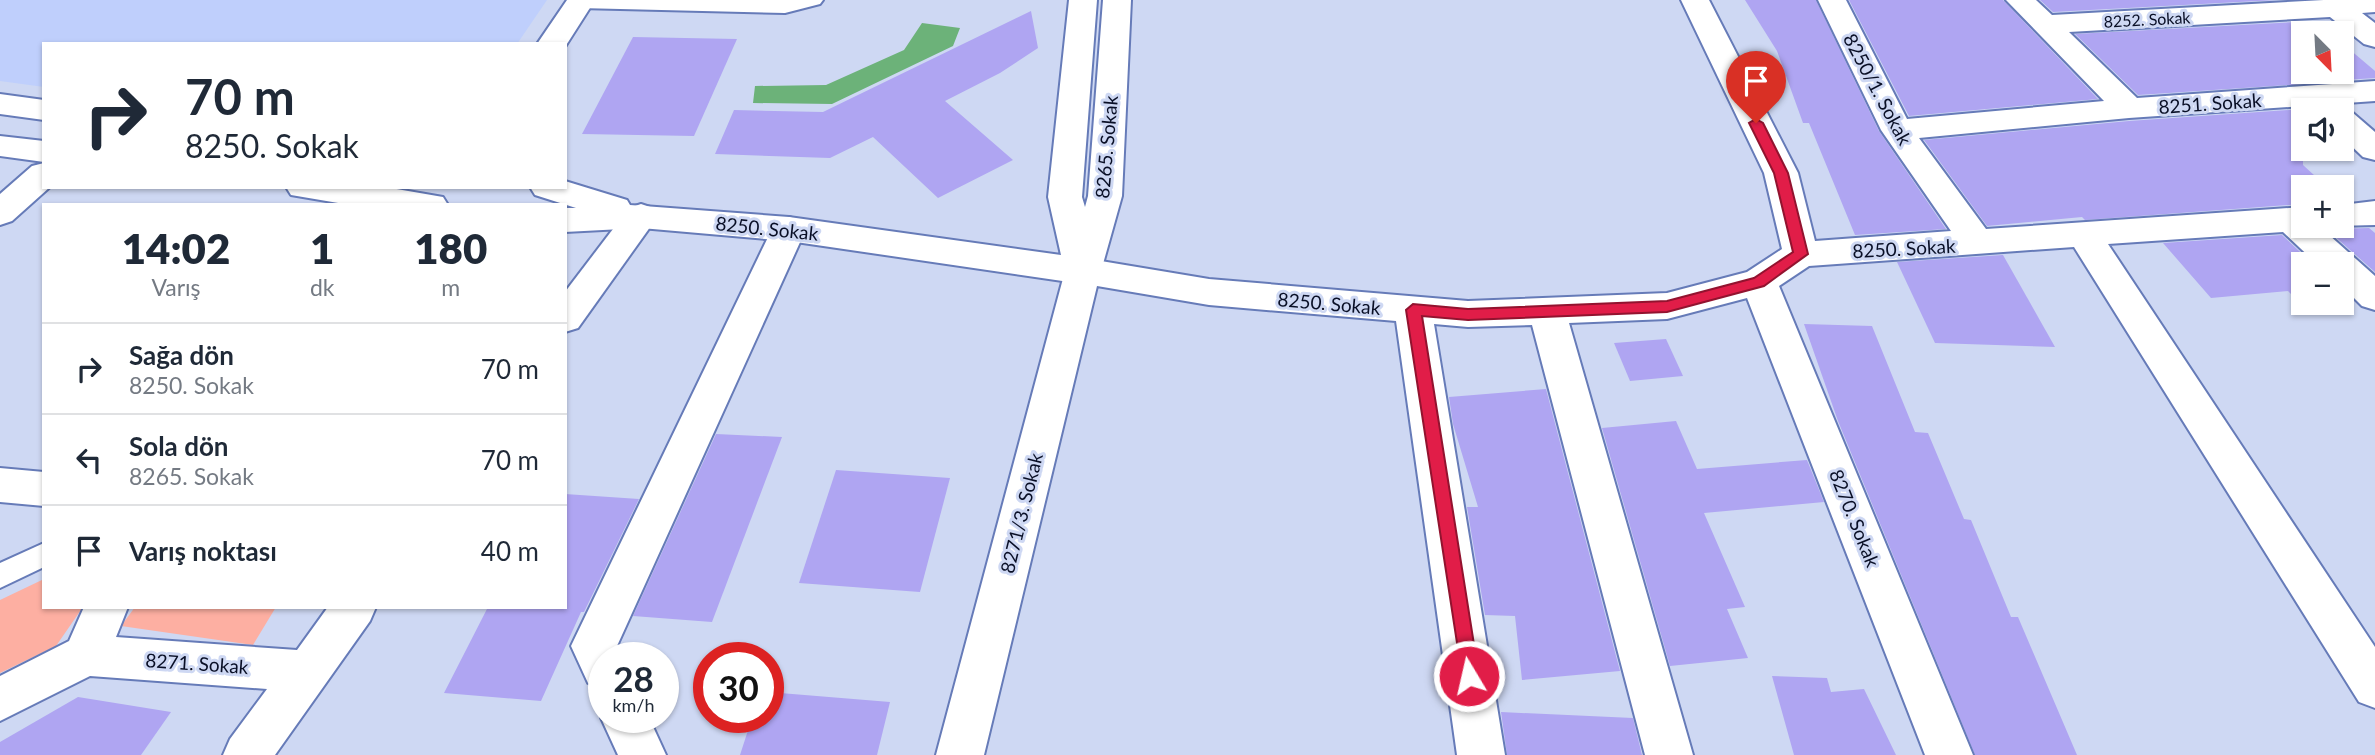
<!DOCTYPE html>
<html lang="tr">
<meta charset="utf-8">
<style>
body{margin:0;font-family:Lato,sans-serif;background:#f2f2f3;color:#1f2937;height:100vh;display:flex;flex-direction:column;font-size:26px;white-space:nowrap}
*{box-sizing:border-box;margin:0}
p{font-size:23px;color:#747a83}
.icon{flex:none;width:38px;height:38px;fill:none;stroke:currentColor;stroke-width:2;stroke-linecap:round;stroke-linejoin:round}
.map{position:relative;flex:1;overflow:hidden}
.panel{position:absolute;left:42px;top:203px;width:525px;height:406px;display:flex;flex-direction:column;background:#fff;border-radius:0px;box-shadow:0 2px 5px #0004}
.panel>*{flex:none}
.guide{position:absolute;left:42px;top:42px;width:525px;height:147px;border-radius:0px;box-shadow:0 2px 5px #0004;background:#fff;color:#1f2937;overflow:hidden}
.needle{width:46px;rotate:156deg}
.tools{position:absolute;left:2291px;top:21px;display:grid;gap:14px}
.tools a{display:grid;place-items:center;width:63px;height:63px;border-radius:0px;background:#fff;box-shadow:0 2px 5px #0004;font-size:35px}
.speed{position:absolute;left:588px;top:642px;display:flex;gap:14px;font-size:35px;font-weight:700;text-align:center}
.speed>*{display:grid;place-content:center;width:91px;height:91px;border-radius:50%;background:#fff;box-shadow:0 2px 5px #0004;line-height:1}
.speed small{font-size:18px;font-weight:400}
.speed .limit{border:10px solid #d22;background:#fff;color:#111}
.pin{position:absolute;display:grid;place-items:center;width:60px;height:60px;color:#fff;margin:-72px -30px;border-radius:50% 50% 50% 0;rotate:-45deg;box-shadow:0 0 7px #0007}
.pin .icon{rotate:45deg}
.me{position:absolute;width:77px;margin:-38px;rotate:351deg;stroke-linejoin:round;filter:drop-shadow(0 0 5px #0008)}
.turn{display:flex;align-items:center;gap:24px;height:147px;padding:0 28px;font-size:32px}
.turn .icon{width:91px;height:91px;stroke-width:2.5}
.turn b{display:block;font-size:49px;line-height:60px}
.eta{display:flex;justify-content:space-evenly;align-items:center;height:119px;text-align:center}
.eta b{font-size:42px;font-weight:800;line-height:49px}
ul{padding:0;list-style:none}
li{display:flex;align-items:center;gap:21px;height:91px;padding:0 28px;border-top:2px solid #e0e1e3}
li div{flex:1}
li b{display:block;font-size:26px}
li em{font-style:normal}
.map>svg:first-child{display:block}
.built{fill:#bfcffc}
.green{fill:#fdafa2}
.water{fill:#6cb279}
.building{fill:#afa5f2}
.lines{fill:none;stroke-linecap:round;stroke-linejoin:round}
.service-casing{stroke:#667bb8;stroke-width:4}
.minor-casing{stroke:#667bb8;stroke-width:4}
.tertiary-casing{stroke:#667bb8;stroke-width:4}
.service{fill:#fff;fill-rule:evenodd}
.minor{fill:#fff;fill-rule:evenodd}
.tertiary{fill:#fff;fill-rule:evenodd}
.route{fill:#e11d48;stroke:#92132f;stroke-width:2}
.labels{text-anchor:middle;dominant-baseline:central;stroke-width:6;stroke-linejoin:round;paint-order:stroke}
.far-street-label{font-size:16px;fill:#090f26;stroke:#ced8f3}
.street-label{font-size:19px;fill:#090f26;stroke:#ced8f3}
</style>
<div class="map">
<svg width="2375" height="755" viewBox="0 0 2375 755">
<rect width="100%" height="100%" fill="#ced8f3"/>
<path class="built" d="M0 0H547L517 44H44V87L0 81Z"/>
<g class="green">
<path d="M44 579V607H83L56 646 0 673V600Z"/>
<path d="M135 607H276L253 645 121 626Z"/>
</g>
<path class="water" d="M922 23 960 28 953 46 832 104 753 103 755 86 826 85 904 50Z"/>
<g class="building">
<path d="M1745 0H1816L1879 131 1946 229 1855 235 1809 123H1803L1777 51Z"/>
<path d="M1849 0H2003L2098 99 1909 116Z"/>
<path d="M2040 0H2276L2053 12Z"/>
<path d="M1031 11 1038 48 1000 73 945 101 1013 160 938 198 873 137 830 158 715 154 734 110 823 112Z"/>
<path d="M2315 21 2330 33H2303V84L2138 95 2075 34Z"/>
<path d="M633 37 737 39 694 136 582 134Z"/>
<path d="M2342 43 2375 71V78L2331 81 2320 72H2342Z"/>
<path d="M2303 109V165L2327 187H2303V204L2085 220 2082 217 1987 226 1924 140 2129 121Z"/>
<path d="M2323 226H2332L2335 229 2369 228 2375 233V272Z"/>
<path d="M2282 235 2313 264H2303V303H2342V289L2354 302 2303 306 2288 291 2211 298 2163 243Z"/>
<path d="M2003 255 2055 347 1935 343 1897 262Z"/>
<path d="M1804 324 1872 326 1915 432 1928 433 1964 519 1971 520 2011 617H2018L2077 755H1975L1838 421Z"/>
<path d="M1666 339 1683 376 1630 381 1614 343Z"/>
<path d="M1546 389 1620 671 1522 680 1515 616 1485 615 1467 507H1478L1453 424 1449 397Z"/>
<path d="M1676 421 1697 469 1807 460 1824 502 1704 513 1745 607 1727 609 1748 658 1670 666 1602 428Z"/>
<path d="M716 434 782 437 712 622 633 616Z"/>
<path d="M836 470 950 478 920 592 799 583Z"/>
<path d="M565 494 639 499 584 612H581L541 701 444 693 488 607H565Z"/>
<path d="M1772 676 1827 678 1831 692 1864 689 1896 755H1794Z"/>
<path d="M768 692 890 702 877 755H740L752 718H768Z"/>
<path d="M78 697 171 712 141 755H0V742Z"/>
<path d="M1501 712 1633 718 1642 755H1507Z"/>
</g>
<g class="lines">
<g class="service-casing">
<g id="service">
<path d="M571 0H823L820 4 785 13 579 8 572 6Z"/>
<path d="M44 543V567L0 588V563Z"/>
</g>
</g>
<g class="minor-casing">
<g id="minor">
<path d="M567 0H595L565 47V44H537Z"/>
<path d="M1681 0H1709L1798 173 1815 241 1951 231 1881 130 1818 0H1846L1907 119 2104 101 2006 0H2036L2052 15 2324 0H2375V12L2362 13 2375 23V47L2364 44 2330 17 2069 32 2137 98 2375 81V101L2129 118 1919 138 1986 229 2303 207V226H2319L2375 276V310L2362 306 2342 286V264H2317L2283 232 2108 244 2375 647V708L2359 702 2074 247 1809 266 1779 286 1973 755H1925L1747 298 1667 319 1569 323 1693 755H1645L1532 325 1468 327 1434 324 1505 755H1457L1396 321 1209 305 1097 286 984 755H936L1065 271 1070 262 1083 258 1209 279 1468 301 1667 293 1747 272 1782 249 1764 173Z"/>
<path d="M2341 110H2342L2353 113 2375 132V160L2363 157 2342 137Z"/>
<path d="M44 163V187H50L12 221 0 225V194L32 166Z"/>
<path d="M2375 201V225L2335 226H2342V205Z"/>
<path d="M641 204 653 208 658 216 578 328 565 332V292L629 208Z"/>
<path d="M789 217 801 221 806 229 617 646 622 658H604V689L588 683 571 646 772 229 777 221Z"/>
<path d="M0 468 44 472V506L0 502Z"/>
<path d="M84 607H128L116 637 297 650 328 607H376L370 621 275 755H223L230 739 267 689 90 676 0 721V676L69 641Z"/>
<path d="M604 713V718H649L666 755H618L601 718Z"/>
</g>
</g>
<g class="tertiary-casing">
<g id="tertiary">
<path d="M1069 0H1097L1082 197 1085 207 1088 196 1103 0H1131L1122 196 1101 271 1096 280 1083 284 789 241 641 228 565 232V208H576L535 195 530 187H565V181L627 200 630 205 789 217 1061 255 1048 197Z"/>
<path d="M0 94 44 100V120L0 114Z"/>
<path d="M0 136 44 141V162L0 156Z"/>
<path d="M286 187H385L443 197 448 205H350L291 195Z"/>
</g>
</g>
<use href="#service" class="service"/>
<use href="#minor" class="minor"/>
<use href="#tertiary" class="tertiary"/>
</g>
<path class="route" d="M1756 119 1763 123 1788 173 1808 254 1764 286 1667 312 1468 320 1422 316 1479 676 1476 682 1469 685 1463 682 1406 310 1413 304 1468 309 1667 301 1754 278 1793 252 1774 173 1749 123Z"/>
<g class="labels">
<g class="far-street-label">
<text transform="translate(2147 19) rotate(-3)">8252. Sokak</text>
</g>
<g class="street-label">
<text transform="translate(1878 89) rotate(62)">8250/1. Sokak</text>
<text transform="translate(2210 103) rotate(-4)">8251. Sokak</text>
<text transform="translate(1106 147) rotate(-85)">8265. Sokak</text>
<text transform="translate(767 228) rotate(6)">8250. Sokak</text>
<text transform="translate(1904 248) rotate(-3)">8250. Sokak</text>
<text transform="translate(1329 303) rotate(5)">8250. Sokak</text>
<text transform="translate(1021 513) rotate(-76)">8271/3. Sokak</text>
<text transform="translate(1855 518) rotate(68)">8270. Sokak</text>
<text transform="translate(197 663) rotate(4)">8271. Sokak</text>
</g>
</g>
</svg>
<div class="tools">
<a><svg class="needle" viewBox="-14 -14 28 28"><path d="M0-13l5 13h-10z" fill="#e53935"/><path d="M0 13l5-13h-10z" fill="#747a83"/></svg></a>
<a><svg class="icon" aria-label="sound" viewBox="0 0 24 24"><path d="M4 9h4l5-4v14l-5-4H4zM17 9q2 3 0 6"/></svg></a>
<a>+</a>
<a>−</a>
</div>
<div class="speed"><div>28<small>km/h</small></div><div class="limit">30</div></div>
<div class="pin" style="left:1756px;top:123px;background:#d93025"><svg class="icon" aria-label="arrive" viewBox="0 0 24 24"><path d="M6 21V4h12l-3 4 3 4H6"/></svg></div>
<svg class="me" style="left:1469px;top:676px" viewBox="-20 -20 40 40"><circle r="17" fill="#e11d48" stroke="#fff" stroke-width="3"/><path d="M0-11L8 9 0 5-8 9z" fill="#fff"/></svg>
<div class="guide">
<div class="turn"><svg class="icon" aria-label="right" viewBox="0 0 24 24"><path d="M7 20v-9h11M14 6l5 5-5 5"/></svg><div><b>70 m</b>8250. Sokak</div></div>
</div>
<section class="panel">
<div class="eta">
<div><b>14:02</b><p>Varış</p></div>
<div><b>1</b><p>dk</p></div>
<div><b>180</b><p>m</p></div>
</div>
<ul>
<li><svg class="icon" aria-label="right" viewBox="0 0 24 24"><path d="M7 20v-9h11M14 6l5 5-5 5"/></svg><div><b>Sağa dön</b><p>8250. Sokak</p></div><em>70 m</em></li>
<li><svg class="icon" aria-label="left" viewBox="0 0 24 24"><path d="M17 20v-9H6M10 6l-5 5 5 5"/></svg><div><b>Sola dön</b><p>8265. Sokak</p></div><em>70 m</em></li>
<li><svg class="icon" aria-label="arrive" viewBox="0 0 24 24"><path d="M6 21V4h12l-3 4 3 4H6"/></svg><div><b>Varış noktası</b></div><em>40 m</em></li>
</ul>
</section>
</div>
